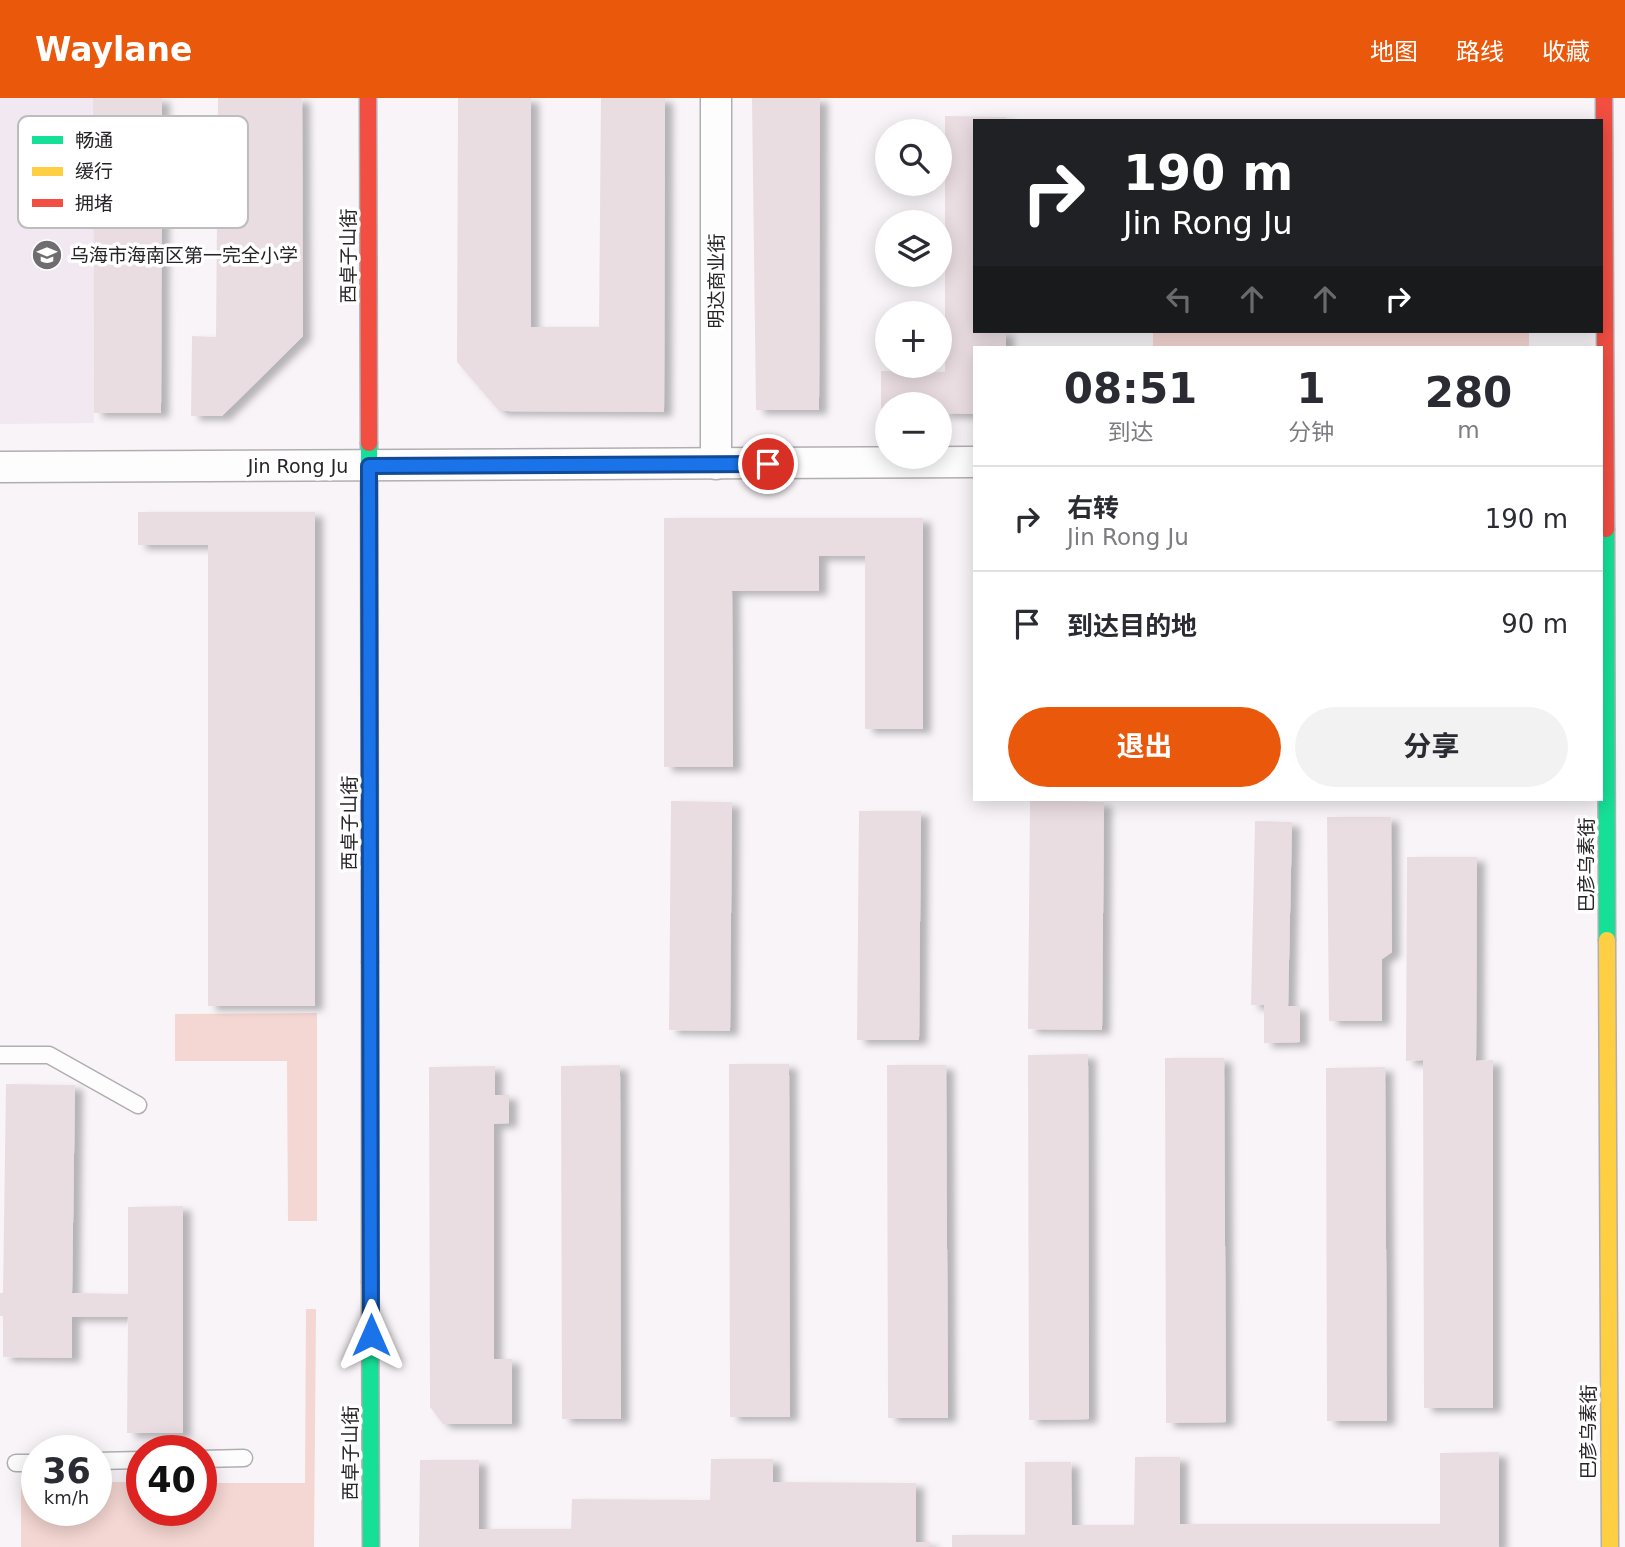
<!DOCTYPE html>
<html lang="zh">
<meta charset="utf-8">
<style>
body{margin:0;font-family:"DejaVu Sans","Noto Sans SC",sans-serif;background:#f2f2f3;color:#2b2b33;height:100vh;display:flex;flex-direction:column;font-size:26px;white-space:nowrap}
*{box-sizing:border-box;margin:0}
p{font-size:23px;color:#7c7c81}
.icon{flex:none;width:38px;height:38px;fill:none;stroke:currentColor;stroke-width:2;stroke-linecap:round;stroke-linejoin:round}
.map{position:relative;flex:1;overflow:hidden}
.sheet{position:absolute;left:973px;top:248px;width:630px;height:455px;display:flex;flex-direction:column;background:#fff;border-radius:0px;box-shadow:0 4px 18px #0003}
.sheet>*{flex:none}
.hud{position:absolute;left:973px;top:21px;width:630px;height:214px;border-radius:0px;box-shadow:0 4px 18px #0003;background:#202124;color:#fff;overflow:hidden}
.fabs{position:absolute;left:875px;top:21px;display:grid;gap:14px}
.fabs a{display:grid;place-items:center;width:77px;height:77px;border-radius:50%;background:#fff;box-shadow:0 4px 18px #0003;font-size:35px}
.speed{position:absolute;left:21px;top:1337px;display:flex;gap:14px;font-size:35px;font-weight:700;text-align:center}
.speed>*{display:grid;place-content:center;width:91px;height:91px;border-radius:50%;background:#fff;box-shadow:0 4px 18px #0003;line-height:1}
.speed small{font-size:18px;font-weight:400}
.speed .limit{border:10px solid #d22;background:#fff;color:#111}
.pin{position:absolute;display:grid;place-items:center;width:60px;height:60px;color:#fff;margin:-30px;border:4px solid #fff;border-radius:50%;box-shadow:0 2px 7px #0007}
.me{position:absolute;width:77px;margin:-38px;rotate:0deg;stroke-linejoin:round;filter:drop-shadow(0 0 5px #0008)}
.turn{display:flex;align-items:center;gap:24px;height:147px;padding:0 35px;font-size:32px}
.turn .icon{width:91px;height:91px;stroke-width:2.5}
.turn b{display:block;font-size:49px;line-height:60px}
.lanes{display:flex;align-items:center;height:66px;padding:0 35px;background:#0003;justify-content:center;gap:35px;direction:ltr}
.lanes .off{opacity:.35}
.eta{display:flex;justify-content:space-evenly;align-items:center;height:119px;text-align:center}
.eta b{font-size:42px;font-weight:700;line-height:49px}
.primary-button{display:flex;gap:14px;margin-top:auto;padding:14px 35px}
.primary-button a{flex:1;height:80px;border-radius:42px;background:#ea580c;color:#fff;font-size:28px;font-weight:700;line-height:80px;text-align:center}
.primary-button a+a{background:#f2f2f3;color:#2b2b33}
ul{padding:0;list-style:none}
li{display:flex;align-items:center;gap:21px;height:105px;padding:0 35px;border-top:2px solid #e1e1e2}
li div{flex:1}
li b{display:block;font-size:26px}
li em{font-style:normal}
header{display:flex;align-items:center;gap:42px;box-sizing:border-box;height:98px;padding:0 35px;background:#ea580c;color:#fff}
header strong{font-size:33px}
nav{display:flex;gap:38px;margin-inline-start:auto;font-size:24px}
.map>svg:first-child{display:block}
.built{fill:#f1e8f2}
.green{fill:#f4d6d2}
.building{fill:#eadde2;filter:url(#shadow)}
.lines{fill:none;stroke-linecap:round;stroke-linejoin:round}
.lane-casing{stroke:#b1aeb1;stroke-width:19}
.street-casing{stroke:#b1aeb1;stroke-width:33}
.fast-casing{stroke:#b1aeb1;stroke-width:19}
.slow-casing{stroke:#b1aeb1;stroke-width:19}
.jam-casing{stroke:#b1aeb1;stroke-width:19}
.lane{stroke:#fefdfe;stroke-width:16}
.street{stroke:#fefdfe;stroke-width:30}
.fast{stroke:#16e098;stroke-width:16}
.slow{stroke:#ffcf43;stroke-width:16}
.jam{stroke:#f24e42;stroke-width:16}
.route-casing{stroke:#114b97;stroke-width:18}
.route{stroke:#1a73e8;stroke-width:12}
.labels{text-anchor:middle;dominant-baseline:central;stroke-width:7;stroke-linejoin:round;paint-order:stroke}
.poi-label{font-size:19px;fill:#272427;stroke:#fff;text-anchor:start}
.street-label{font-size:19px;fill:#272427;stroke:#fff}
.key{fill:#fff;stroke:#bebdbe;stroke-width:2}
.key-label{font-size:19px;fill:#272427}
</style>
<header>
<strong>Waylane</strong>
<nav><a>地图</a><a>路线</a><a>收藏</a></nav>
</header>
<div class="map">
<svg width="1625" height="1449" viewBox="0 0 1625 1449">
<defs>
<filter id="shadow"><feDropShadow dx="8" dy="4.5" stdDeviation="3.5" flood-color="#0004"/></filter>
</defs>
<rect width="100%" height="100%" fill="#f8f4f8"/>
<path class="built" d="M0 0H93L94 325 0 326Z"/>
<g class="green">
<path d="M1153 233H1529V250H1148H1153Z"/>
<path d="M317 915V1123H288L287 963H175V916Z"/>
<path d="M306 1211H316L314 1449H21V1384H37V1412H96V1384H142V1412H201V1385H305Z"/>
</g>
<g class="building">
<path d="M93 0H162L161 315H94Z"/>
<path d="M218 0H302L303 238 222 318H191L192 238 216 239Z"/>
<path d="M458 0H531V229H599L601 0H665L664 314 499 313 457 264Z"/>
<path d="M752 0H820L819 312H756Z"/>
<path d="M945 18 1006 19V23H975V233H1006V250H975V316L940 315V306H887V314H881V273L945 274Z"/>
<path d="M138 414H315V908H208V447H138Z"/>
<path d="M664 420H923V631H865V458H819V493H732L733 669H664Z"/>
<path d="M1030 702 1104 704 1102 932 1028 931Z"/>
<path d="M671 703 732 704 730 933 669 932Z"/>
<path d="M859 713H921L919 942H857Z"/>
<path d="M1327 719H1391L1392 854 1382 861V923H1329Z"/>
<path d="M1255 723 1292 724 1288 908H1300V944L1264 945V907H1251Z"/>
<path d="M1407 759H1477L1476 963 1493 962V1310H1424L1423 962 1406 963Z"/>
<path d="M1088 956 1089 1321 1029 1322 1028 957Z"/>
<path d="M1165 960H1224L1226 1324 1166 1325Z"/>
<path d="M729 966H789L790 1319H730Z"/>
<path d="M620 967 621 1321H562L561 968Z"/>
<path d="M887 967H946L948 1320H888Z"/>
<path d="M495 968V997H509V1025L494 1026V1261H512V1326H443L430 1309 429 969Z"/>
<path d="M1385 969 1387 1323H1327L1326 970Z"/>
<path d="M6 986 75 987 72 1195 128 1196V1109L183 1108V1335H127L128 1219H72V1260L3 1259V1218H0V1195H3Z"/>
<path d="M1499 1354V1449H952V1437H1025V1364H1071L1072 1427H1134L1135 1359H1180V1426H1440V1355Z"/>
<path d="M711 1361H773V1384L916 1385V1444H930V1449H419L420 1362H479V1431H571L572 1401 710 1402Z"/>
</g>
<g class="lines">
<g class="lane-casing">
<g id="lane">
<path d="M0 957H49L138 1007"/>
<path d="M201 1361 244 1360"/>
<path d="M96 1363 142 1362"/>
<path d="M16 1365H37"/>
</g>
</g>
<g class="street-casing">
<g id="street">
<path d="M716 0V366"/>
<path d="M0 369 975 364"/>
</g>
</g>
<g class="fast-casing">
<g id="fast">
<path d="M369 345 370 864"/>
<path d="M1606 431 1607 842"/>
<path d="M370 1184 371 1449"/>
</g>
</g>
<g class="slow-casing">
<path id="slow" d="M1607 842 1610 1449"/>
</g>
<g class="jam-casing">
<g id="jam">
<path d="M368 0 369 345"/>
<path d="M1604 0 1606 431"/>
<path d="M370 864V1184"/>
</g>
</g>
<use href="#lane" class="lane"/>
<use href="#street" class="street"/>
<use href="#fast" class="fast"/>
<use href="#slow" class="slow"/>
<use href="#jam" class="jam"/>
</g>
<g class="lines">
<g class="route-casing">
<path id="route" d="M371 1237 369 368 768 366"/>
</g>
<use href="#route" class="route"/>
</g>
<defs>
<g id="school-disc" transform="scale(1.575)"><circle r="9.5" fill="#706d70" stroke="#fff"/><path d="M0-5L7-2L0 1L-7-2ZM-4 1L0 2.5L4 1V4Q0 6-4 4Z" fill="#fff"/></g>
</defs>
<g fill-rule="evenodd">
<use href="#school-disc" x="47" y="157"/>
</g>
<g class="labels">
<g class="poi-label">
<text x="70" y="157">乌海市海南区第一完全小学</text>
</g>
<g class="street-label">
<text transform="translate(348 158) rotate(-90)">西卓子山街</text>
<text transform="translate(716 183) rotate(-90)">明达商业街</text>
<text x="298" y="368">Jin Rong Ju</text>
<text transform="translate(349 725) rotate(-90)">西卓子山街</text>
<text transform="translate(1586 767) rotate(-90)">巴彦乌素街</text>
<text transform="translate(1588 1334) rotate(-90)">巴彦乌素街</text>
<text transform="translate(350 1355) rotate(-90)">西卓子山街</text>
</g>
</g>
<rect x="18" y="18" width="230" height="112" rx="10" class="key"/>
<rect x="32" y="38" width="31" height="8" fill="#16e098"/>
<rect x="32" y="69" width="31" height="9" fill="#ffcf43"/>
<rect x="32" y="101" width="31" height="8" fill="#f24e42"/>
<g class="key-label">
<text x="75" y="49">畅通</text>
<text x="75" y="80">缓行</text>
<text x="75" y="112">拥堵</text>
</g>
</svg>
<div class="fabs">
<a><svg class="icon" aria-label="search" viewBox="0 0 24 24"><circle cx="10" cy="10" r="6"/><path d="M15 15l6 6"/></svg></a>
<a><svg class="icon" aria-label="layers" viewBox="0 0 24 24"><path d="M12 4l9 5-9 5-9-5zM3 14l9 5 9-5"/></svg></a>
<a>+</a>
<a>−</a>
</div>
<div class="speed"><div>36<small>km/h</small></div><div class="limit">40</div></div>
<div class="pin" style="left:768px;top:366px;background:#d93025"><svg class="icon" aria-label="arrive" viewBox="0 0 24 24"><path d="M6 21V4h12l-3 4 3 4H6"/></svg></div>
<svg class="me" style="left:371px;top:1237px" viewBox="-20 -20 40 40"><path d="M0-17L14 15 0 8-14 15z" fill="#1a73e8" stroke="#fff" stroke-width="4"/></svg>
<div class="hud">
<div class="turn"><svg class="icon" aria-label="right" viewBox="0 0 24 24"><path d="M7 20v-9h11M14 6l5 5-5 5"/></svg><div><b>190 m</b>Jin Rong Ju</div></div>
<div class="lanes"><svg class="icon off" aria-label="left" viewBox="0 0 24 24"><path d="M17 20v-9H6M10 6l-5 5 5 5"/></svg><svg class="icon off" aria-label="ahead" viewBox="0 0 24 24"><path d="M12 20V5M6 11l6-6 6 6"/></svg><svg class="icon off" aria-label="ahead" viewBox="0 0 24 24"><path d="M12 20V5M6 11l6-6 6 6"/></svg><svg class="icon" aria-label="right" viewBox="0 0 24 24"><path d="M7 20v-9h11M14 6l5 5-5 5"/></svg></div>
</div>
<section class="sheet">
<div class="eta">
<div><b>08:51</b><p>到达</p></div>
<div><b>1</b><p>分钟</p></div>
<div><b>280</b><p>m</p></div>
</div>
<ul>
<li><svg class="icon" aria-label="right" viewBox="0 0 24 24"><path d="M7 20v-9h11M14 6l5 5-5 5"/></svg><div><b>右转</b><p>Jin Rong Ju</p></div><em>190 m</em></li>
<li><svg class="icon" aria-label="arrive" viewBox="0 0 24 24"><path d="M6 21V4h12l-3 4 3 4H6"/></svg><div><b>到达目的地</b></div><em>90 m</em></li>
</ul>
<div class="primary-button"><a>退出</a><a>分享</a></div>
</section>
</div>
